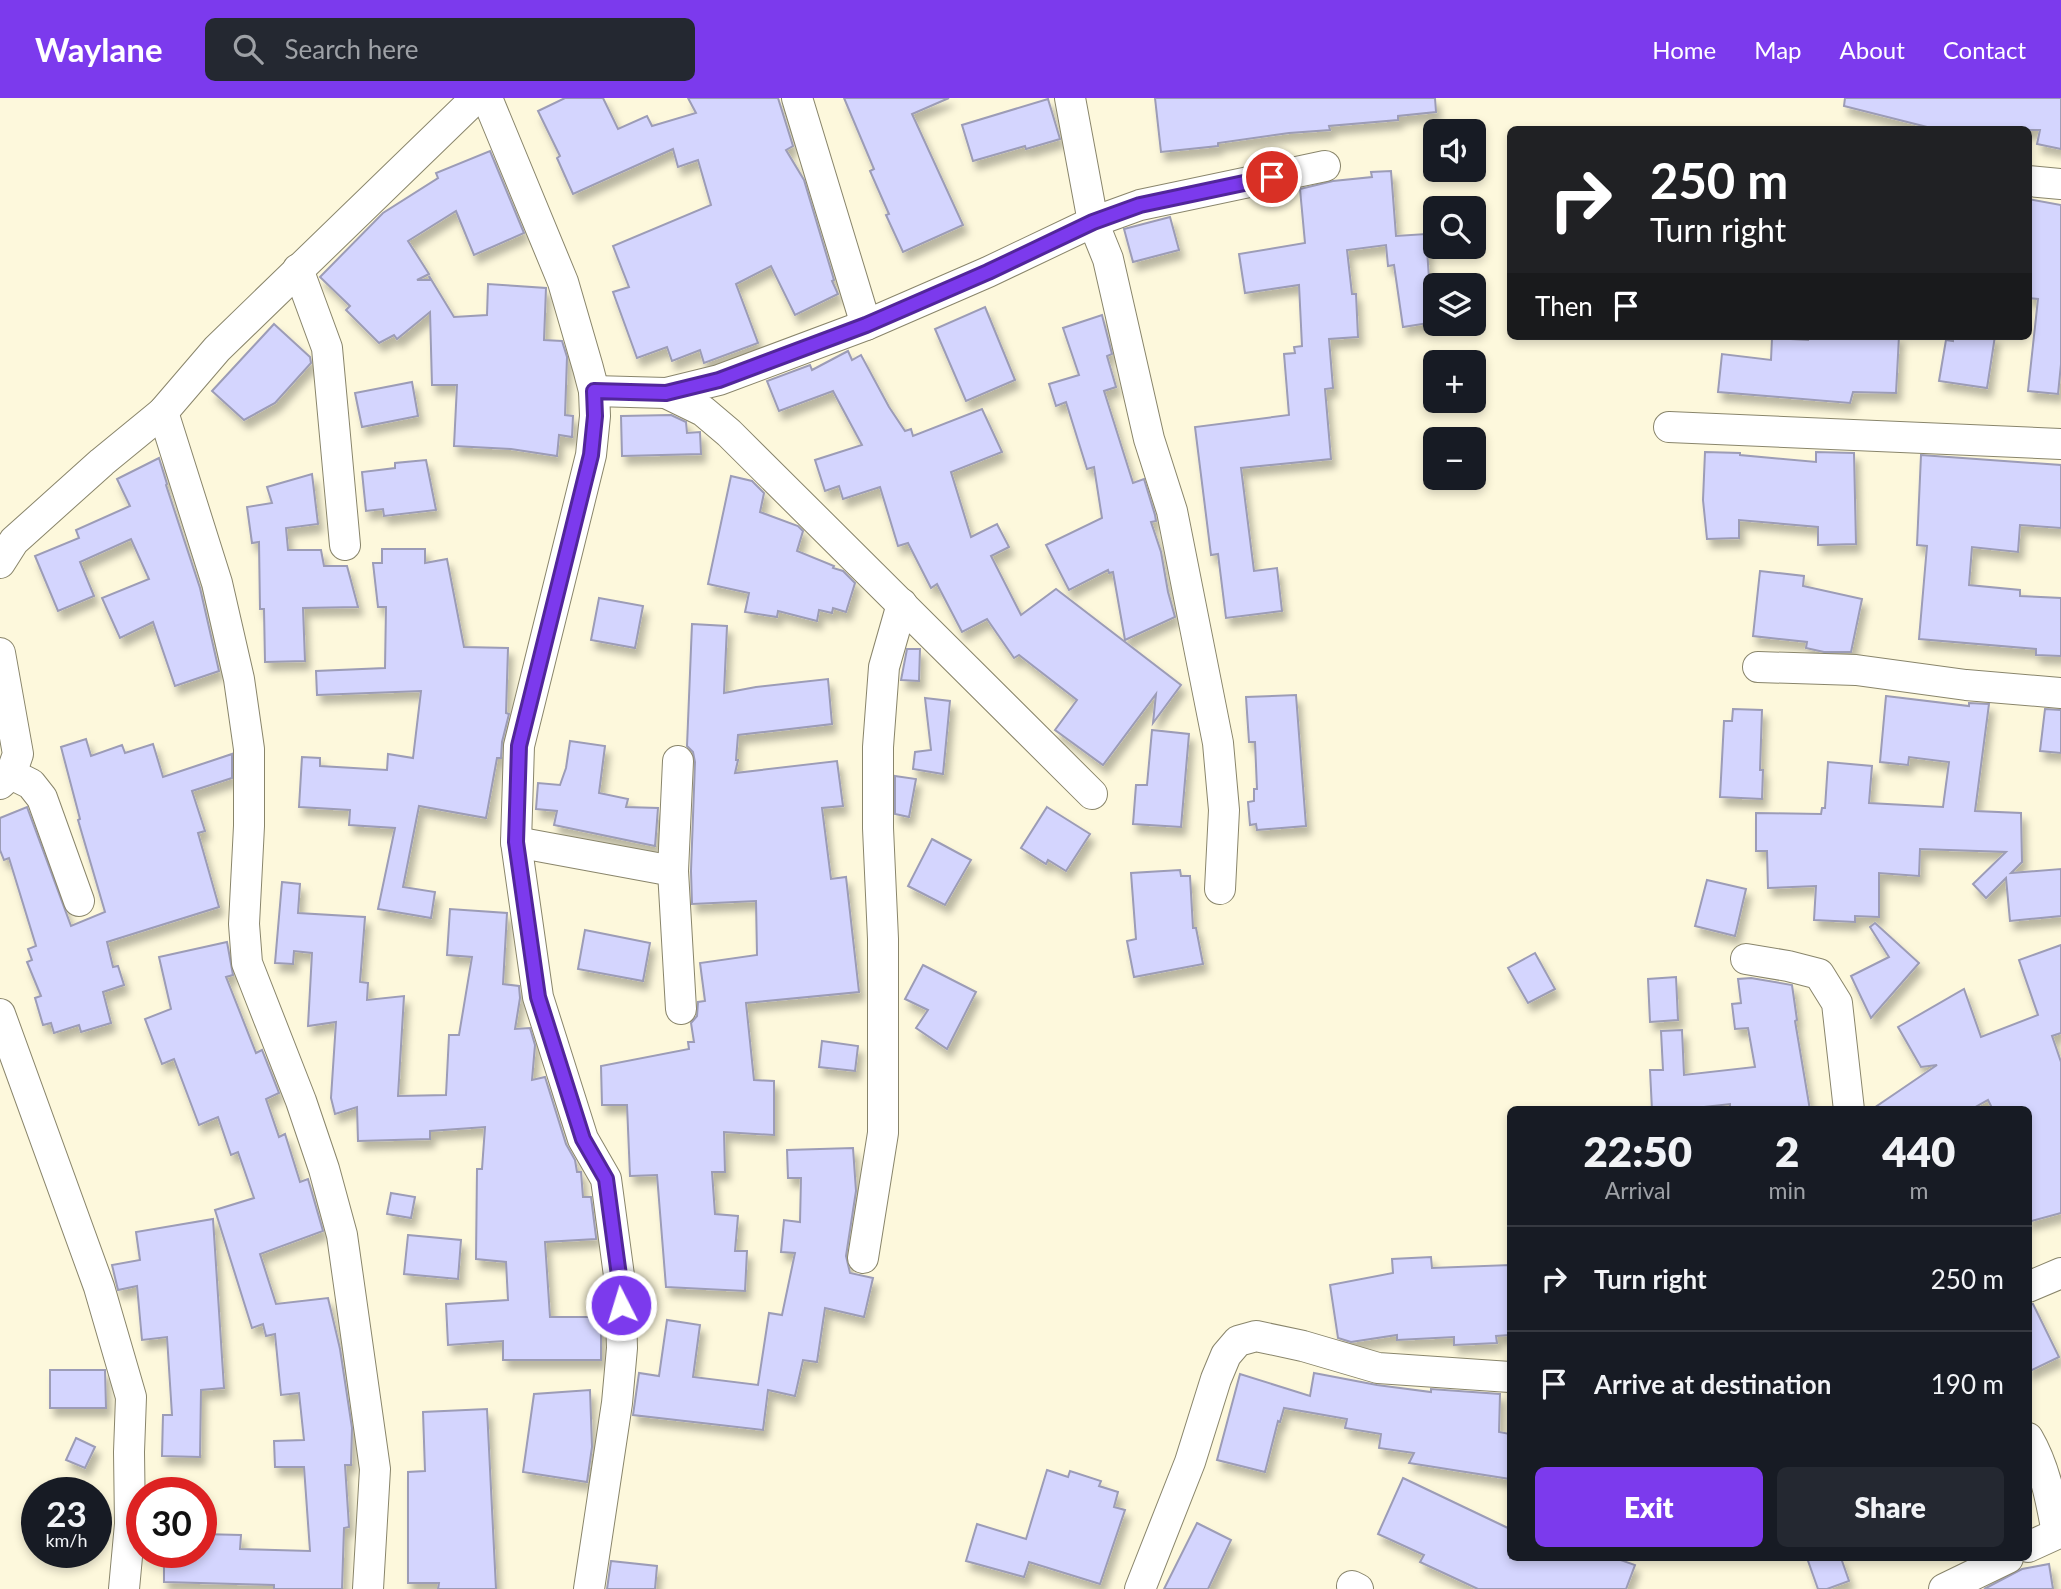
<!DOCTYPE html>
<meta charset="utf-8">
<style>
body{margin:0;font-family:Lato,sans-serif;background:#242831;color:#f1f3f6;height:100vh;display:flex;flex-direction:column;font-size:26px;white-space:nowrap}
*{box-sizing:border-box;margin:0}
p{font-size:23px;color:#9ea1a6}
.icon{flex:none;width:38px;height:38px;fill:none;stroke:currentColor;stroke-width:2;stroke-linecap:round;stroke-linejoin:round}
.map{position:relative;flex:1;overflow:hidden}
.details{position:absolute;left:1507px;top:1008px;width:525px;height:455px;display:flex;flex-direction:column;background:#171b24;border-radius:10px;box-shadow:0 4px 10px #0003}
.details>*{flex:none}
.top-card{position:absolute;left:1507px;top:28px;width:525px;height:214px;border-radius:10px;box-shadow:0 4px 10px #0003;background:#202124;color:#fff;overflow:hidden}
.tools{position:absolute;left:1423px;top:21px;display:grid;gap:14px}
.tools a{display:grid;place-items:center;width:63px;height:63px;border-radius:10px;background:#171b24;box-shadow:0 4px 10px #0003;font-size:35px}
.speed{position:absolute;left:21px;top:1379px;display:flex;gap:14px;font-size:35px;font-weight:700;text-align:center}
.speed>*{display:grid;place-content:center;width:91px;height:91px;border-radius:50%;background:#171b24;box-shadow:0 4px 10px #0003;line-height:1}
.speed small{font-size:18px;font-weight:400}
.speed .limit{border:10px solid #d22;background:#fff;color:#111}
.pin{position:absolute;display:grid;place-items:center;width:60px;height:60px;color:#fff;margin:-30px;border:4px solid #fff;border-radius:50%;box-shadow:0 2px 7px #0007}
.me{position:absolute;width:77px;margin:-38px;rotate:355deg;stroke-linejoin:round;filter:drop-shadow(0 0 5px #0008)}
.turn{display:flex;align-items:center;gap:24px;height:147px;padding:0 28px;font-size:32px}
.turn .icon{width:91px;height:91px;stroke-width:2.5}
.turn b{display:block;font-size:49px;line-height:60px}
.then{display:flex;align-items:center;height:66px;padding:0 28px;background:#0003;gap:14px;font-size:26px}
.eta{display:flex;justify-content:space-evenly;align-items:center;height:119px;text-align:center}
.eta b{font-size:42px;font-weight:800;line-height:49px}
.button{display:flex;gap:14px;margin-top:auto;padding:14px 28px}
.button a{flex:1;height:80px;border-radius:10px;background:#7c3aed;color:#fff;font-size:28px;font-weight:800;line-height:80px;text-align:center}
.button a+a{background:#242831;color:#f1f3f6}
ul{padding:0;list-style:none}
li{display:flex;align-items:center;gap:21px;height:105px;padding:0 28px;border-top:2px solid #363941}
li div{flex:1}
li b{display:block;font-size:26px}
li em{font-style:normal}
header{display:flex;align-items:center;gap:42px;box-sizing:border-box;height:98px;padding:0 35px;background:#7c3aed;color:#fff}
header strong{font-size:33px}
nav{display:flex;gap:38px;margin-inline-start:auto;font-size:24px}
.search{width:490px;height:63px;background:#242831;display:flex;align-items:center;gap:18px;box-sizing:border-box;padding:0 24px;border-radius:10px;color:#9ea1a6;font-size:26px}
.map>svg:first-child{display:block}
.building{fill:#d4d5fe;stroke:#9c9cb6;stroke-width:2;filter:url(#shadow)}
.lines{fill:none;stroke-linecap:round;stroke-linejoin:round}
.minor-casing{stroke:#89856b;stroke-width:32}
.minor{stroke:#fff;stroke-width:30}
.route-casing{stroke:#51269a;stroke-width:18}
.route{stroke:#7c3aed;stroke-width:12}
</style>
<header>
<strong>Waylane</strong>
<div class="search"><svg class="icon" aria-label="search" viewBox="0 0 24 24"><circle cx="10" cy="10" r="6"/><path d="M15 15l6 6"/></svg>Search here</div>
<nav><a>Home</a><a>Map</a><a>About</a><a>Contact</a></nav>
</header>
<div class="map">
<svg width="2061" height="1491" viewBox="0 0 2061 1491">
<defs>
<filter id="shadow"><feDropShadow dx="4.5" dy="8" stdDeviation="3.5" flood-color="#0004"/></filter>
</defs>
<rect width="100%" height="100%" fill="#fdf8dc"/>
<g class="building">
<path d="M565 0H603L618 31 647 18 652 28 696 15 688 0H778L793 48 786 52 804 82 834 182 832 183 838 196 795 217 771 168 736 186 758 245 704 265 700 252 672 263 667 249 637 260 613 194 629 189 613 148 711 107 698 62 678 69 673 51 573 96 557 60 560 58 538 13Z"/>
<path d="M844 0H949L912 16 963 127 903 154 886 117 889 116 870 73 874 71Z"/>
<path d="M1155 0H1435L1436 14 1398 18V22L1329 28 1330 32 1289 35 1218 45V48L1161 54Z"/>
<path d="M1845 0H2061V51L2037 46 2040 32H1939L1844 8Z"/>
<path d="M1048 1 1060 41 1026 51 1025 48 973 63 962 27Z"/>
<path d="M490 53 524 135 474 157 456 113 408 143 429 176 417 182H430L429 178 454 219 487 217 488 186 546 190 544 242 562 243 567 259 565 317 573 318 572 339 559 337 557 358 511 351 454 348 457 287H432L430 214 397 241 394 237 379 245 346 212 350 208 320 179 383 115 438 80 436 75Z"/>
<path d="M1391 73 1396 138 1426 136 1429 181H1435V224L1403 229 1394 167 1388 168 1386 147 1347 152 1352 196H1356L1358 239 1329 241 1333 290 1325 291 1331 361 1241 370 1254 473 1277 470 1282 513 1226 520 1218 456 1211 457 1195 329 1289 317 1284 256 1295 255 1294 249 1302 248 1299 187 1245 195 1239 156 1305 145 1300 91 1333 83 1372 79 1371 74Z"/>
<path d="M2028 101 2061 107V266L2058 296 2028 293 2038 201 2028 200Z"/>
<path d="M1170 119 1179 152 1133 164 1124 131Z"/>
<path d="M985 209 1015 282 966 303 935 231Z"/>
<path d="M1102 217 1112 256 1107 258 1116 289 1104 293 1133 385 1144 381 1155 417 1156 423 1151 424 1161 454 1168 494 1175 519 1125 542 1113 474 1109 475 1108 472 1069 492 1046 447 1102 420 1094 369 1087 371 1066 304 1056 308 1049 286 1079 277 1063 230Z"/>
<path d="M274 226 310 259 311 265 275 305 244 322 212 293Z"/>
<path d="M1808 238H1899L1896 295 1853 294 1850 305 1718 294 1722 256 1771 262 1772 240 1808 242Z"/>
<path d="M1953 238H1995L1987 290 1939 283 1946 242 1953 243Z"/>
<path d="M848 253 852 262 861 257 889 309 905 333 911 331 913 338 982 311 1002 354 951 374 971 439 997 426 1009 449 991 458 1021 517 1056 491 1181 587 1153 625 1156 596 1103 667 1055 632 1077 602 1019 557 1014 560 987 521 962 534 937 486 931 490 908 445 898 448 880 389 843 401 839 388 825 393 815 362 862 347 833 293 779 313 767 283 810 267 812 272Z"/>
<path d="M412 284 418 318 362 329 355 295Z"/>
<path d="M671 317 686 324 687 335 700 334 701 356 622 358 621 318Z"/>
<path d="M1705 354 1740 355V357L1816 364V354L1854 355 1856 446 1818 447V429L1739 422V440L1707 441 1703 402Z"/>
<path d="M1921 357 2061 367V430L2020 427 2018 454 1972 449 1969 487 2020 492V498L2061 500V558L2036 557V551L1919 541 1927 448 1917 447Z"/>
<path d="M159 360 167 386 166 387 200 490 219 573 175 588 153 524 120 540 102 500 149 481 131 441 80 464 94 498 58 513 35 458 79 440 76 432 130 408 117 381Z"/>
<path d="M426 362 436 412 384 418 383 411 366 413 362 374 395 370V365Z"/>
<path d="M312 376 318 426 286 430 288 452H321L324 468H347L358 509 303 510 305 563 265 564 264 511H260L259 444 252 445 247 409 272 405 267 389Z"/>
<path d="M731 378 752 383 764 395 760 414 798 428 803 433 797 453 834 468 833 470 843 473 855 485 846 514 833 510 832 515 819 512 817 523 778 513 777 519 745 514 749 495 708 486Z"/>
<path d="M382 451H425V465L447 461 464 549 508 550 506 615 509 616 502 644 501 660H497L486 720 419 708 403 789 435 794 431 820 378 811 395 730 349 727 350 712 299 709 302 659 320 660V668L387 672 388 656 413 660 421 593 317 597 316 573 385 570 386 509H378L373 465H382Z"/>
<path d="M1760 473 1804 478 1803 488 1862 501 1851 554H1824L1806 550 1807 544 1753 538Z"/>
<path d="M599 500 643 508 635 550 591 542Z"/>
<path d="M692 526 727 528 724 595 756 589 828 581 832 626 738 637 736 662H738L735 675 837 663 843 708 822 710 831 781 846 779 859 894 746 905 754 982 774 983V1037L724 1034 725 1074H712L715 1116 738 1118 735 1153H747L745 1193 666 1189 657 1077 630 1078 627 1007H602L601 968 689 951 688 944H694L691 925 697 918 698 904 705 903 700 865 757 857 756 803 692 806 691 773 695 664 693 654 687 648Z"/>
<path d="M907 551H920L919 583 901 582Z"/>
<path d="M1296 597 1306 728 1257 732 1256 726 1250 727 1248 704 1254 703V691H1257L1255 644H1249L1246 599Z"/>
<path d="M1886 598 1969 608V605L1989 606 1975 713 2021 715 2022 764 2011 775 2061 771V818L2010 823 2006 780 1986 800 1973 786 2006 754 1920 751 1919 778 1879 775V819L1855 818V824L1814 822 1816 788 1768 790 1767 753H1756V715L1821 716 1822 710H1825L1828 664 1872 668 1869 705 1943 709 1949 664 1909 659 1908 667 1880 664Z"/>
<path d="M925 600 950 603 943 676 913 671 915 654 931 652Z"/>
<path d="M1733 611 1762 612 1760 672H1763L1762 701 1720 699 1724 623H1732Z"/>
<path d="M2045 611 2061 612V655L2040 653Z"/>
<path d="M1152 632 1189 636 1181 729 1133 726 1136 687H1147Z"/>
<path d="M86 641 91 658 122 647 125 655 153 646 163 679 232 656V680L192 693 205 733 198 735 219 809 107 844 113 869 118 868 124 887 103 894 111 925 81 934 79 927 54 935 51 925 43 927 35 900 41 898 27 864 32 862 28 851 36 848 9 760 4 762 0 752V720L27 709 71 828 105 814 78 722 80 721 61 649Z"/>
<path d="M570 643 605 648 599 695 628 701 626 709 658 710 655 748 554 727 557 713 536 711 538 685 560 687 566 670Z"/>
<path d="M895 678 916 681 909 719 895 716Z"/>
<path d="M1047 709 1090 736 1066 773 1048 762 1046 766 1021 750Z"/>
<path d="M932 741 971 762 945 807 908 788Z"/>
<path d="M1180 772 1181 778H1190L1193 830H1196L1203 866 1134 879 1127 843 1136 841 1131 775Z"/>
<path d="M1707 782 1746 791 1735 838 1695 828Z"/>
<path d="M282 784 300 786 298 815 365 819 360 884 368 885 367 902 404 898 398 998 446 997 449 937H459L472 859 447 857 450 811 507 815 503 886 519 888 520 900 515 931 530 930 535 947 532 982 545 979 566 1046 575 1062 577 1074H581L583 1099H591L596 1139V1141L545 1144 550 1219H601V1262H503V1243L448 1247 446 1206 508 1202 506 1164 476 1161 477 1071H482L485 1029 430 1033V1041L358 1043 357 1009 335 1016 331 1000 336 924 308 928 312 855 294 853 293 866 275 865Z"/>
<path d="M1875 825 1919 865 1871 920 1851 878 1889 859 1870 829Z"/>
<path d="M585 832 650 845 643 883 578 871Z"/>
<path d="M227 844 233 877 226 879 256 955 262 952 279 995 266 1001 279 1039 285 1036 300 1084 308 1081 323 1133 260 1156 276 1206 328 1200 340 1251 352 1330 351 1367H345L349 1429 344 1430 342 1491H274V1487L164 1484V1454H201V1436L241 1437 240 1451 310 1453 304 1369H275L274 1343 304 1342 299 1295 281 1297 275 1236 266 1238 263 1226 252 1230 215 1112 254 1100 238 1054 231 1057 218 1019 199 1027 174 961 162 966 145 921 171 911 159 859Z"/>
<path d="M2061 847V935L2052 938 2061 964V1115L2028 1124V1012H1993L1988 1002 1970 1012H1871L1937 967 1921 969 1898 929 1964 891 1981 939 2038 917 2019 862Z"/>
<path d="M1535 855 1555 891 1528 905 1508 870Z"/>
<path d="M923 867 976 894 947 951 916 930 928 912 905 901Z"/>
<path d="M1676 879 1678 922 1650 924 1648 881Z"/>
<path d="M1751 880 1792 887 1797 922 1795 923 1810 1012H1730V1006L1677 1012H1652L1650 972H1663L1661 933 1682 932 1684 977 1755 969 1748 930 1735 931 1732 906 1741 905 1738 881Z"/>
<path d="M822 943 858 948 855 973 819 969Z"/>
<path d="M853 1050 856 1093 846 1158 850 1175 873 1180 864 1219 825 1210 817 1264 803 1262 795 1298 768 1292 763 1332 633 1317 639 1275 659 1278 667 1222 700 1227 693 1279 758 1287 769 1215 782 1217 795 1155 781 1154 784 1122 800 1124 801 1080H788L787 1052Z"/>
<path d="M391 1095 415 1099 411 1120 387 1116Z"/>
<path d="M213 1121 224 1290 201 1292 200 1359 162 1358 163 1317H172L167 1239 142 1242 137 1188 118 1192 112 1167 140 1162 136 1134Z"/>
<path d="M408 1137 461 1142 458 1181 404 1176Z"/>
<path d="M1431 1159 1432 1170 1510 1167V1237L1496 1238 1497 1245 1454 1247V1239L1397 1242V1237L1351 1244 1338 1240 1330 1187 1393 1175 1392 1161Z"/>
<path d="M2028 1206H2033L2059 1259 2028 1274Z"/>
<path d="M50 1272H105L106 1310H50Z"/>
<path d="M1314 1275 1377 1287 1431 1294V1291L1500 1296 1499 1334 1510 1336V1381L1409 1365 1414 1355 1379 1350 1381 1336 1345 1330 1347 1321 1284 1310 1280 1324 1278 1323 1265 1374 1217 1362 1240 1276 1310 1298Z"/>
<path d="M590 1292 592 1349 587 1384 523 1374 534 1296Z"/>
<path d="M487 1311 496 1491H438L439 1485H408V1374L425 1373 423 1314Z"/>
<path d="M76 1340 95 1349 85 1370 66 1362Z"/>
<path d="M1047 1372 1068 1379 1070 1373 1101 1383 1099 1388 1118 1394 1114 1409 1125 1412 1100 1486 1029 1464 1024 1479 966 1463 977 1426 1026 1441Z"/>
<path d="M1403 1380 1510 1431V1460H1615L1635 1467 1626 1491H1478L1420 1464 1424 1457 1378 1436Z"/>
<path d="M1197 1425 1231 1442 1208 1491H1164Z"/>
<path d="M1807 1460H1841L1849 1483 1827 1491H1818Z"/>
<path d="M611 1463 657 1468 655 1491H607Z"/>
<path d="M2049 1466 2053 1491H1984L2022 1471Z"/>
</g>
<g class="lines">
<g class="minor-casing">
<g id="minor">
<path d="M487 0 563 184 588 270 594 293 595 318 591 357 519 648 516 744 538 899 583 1041 606 1081 620 1185 622 1250 617 1305 589 1491"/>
<path d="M797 0 866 227"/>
<path d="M1070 0 1093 124 1108 161 1149 341 1172 413 1218 645 1224 712 1220 791"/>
<path d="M2028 83 2061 86"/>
<path d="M298 171 327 250 345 447"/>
<path d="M594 293 666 295 719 282 866 227 988 174 1093 124 1140 107 1325 68"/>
<path d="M666 295 703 313 729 335 1092 696"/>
<path d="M163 314 217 485 239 581 249 651V728L244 826 247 865 301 1003 324 1071 342 1137 375 1371 368 1491"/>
<path d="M1669 329 2061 346"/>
<path d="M0 465 14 443 102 364 163 314 217 251 476 0"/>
<path d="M0 555 18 656 11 676 0 686"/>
<path d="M1758 569 1856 572 1966 587 2061 595"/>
<path d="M678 663 673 773 681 911"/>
<path d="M11 676 31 686 42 700 79 803"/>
<path d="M516 744 673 773"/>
<path d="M1746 861 1788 868 1819 876 1837 905 1849 1012"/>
<path d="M0 916 99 1189 131 1299 129 1354 130 1426 124 1491"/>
<path d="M863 1160 883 1035V841L878 730V649L884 569 902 506"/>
<path d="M2028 1189 2061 1175"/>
<path d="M2028 1340C2045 1369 2051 1402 2057 1435"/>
<path d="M2028 1449 2061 1434"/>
<path d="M1352 1488 1358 1491"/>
<path d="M1140 1491 1190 1364 1216 1281 1226 1257 1238 1243 1256 1238 1303 1248 1378 1270 1510 1279"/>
<path d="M1944 1491 2008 1460"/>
</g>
</g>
<use href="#minor" class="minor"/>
</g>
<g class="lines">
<g class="route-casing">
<path id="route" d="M621 1207 620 1185 606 1081 583 1041 538 899 516 744 519 648 591 357 595 318 594 293 666 295 719 282 866 227 988 174 1093 124 1140 107 1272 79"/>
</g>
<use href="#route" class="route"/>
</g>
</svg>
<div class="tools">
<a><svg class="icon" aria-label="sound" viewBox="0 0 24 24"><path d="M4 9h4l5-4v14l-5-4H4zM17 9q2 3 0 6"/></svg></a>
<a><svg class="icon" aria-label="search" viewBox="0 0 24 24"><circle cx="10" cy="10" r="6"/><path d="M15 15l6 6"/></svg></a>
<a><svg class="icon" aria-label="layers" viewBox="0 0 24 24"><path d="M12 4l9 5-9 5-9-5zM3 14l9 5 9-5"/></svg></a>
<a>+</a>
<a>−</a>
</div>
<div class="speed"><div>23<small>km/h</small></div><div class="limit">30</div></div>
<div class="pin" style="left:1272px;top:79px;background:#d93025"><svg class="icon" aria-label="arrive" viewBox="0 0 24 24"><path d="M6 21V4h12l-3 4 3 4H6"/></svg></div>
<svg class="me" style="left:621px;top:1207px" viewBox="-20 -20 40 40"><circle r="17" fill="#7c3aed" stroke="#fff" stroke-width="3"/><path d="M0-11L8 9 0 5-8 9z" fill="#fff"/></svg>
<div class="top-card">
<div class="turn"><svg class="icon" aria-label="right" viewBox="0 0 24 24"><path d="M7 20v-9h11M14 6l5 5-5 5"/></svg><div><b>250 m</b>Turn right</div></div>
<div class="then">Then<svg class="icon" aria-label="arrive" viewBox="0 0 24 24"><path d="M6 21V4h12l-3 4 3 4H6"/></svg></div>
</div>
<section class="details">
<div class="eta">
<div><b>22:50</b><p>Arrival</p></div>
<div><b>2</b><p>min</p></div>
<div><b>440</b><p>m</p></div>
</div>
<ul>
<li><svg class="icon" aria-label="right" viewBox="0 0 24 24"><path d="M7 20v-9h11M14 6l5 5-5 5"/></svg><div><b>Turn right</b></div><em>250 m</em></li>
<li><svg class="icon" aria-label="arrive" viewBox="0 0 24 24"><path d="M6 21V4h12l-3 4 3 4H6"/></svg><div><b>Arrive at destination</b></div><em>190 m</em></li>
</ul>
<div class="button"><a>Exit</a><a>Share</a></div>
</section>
</div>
